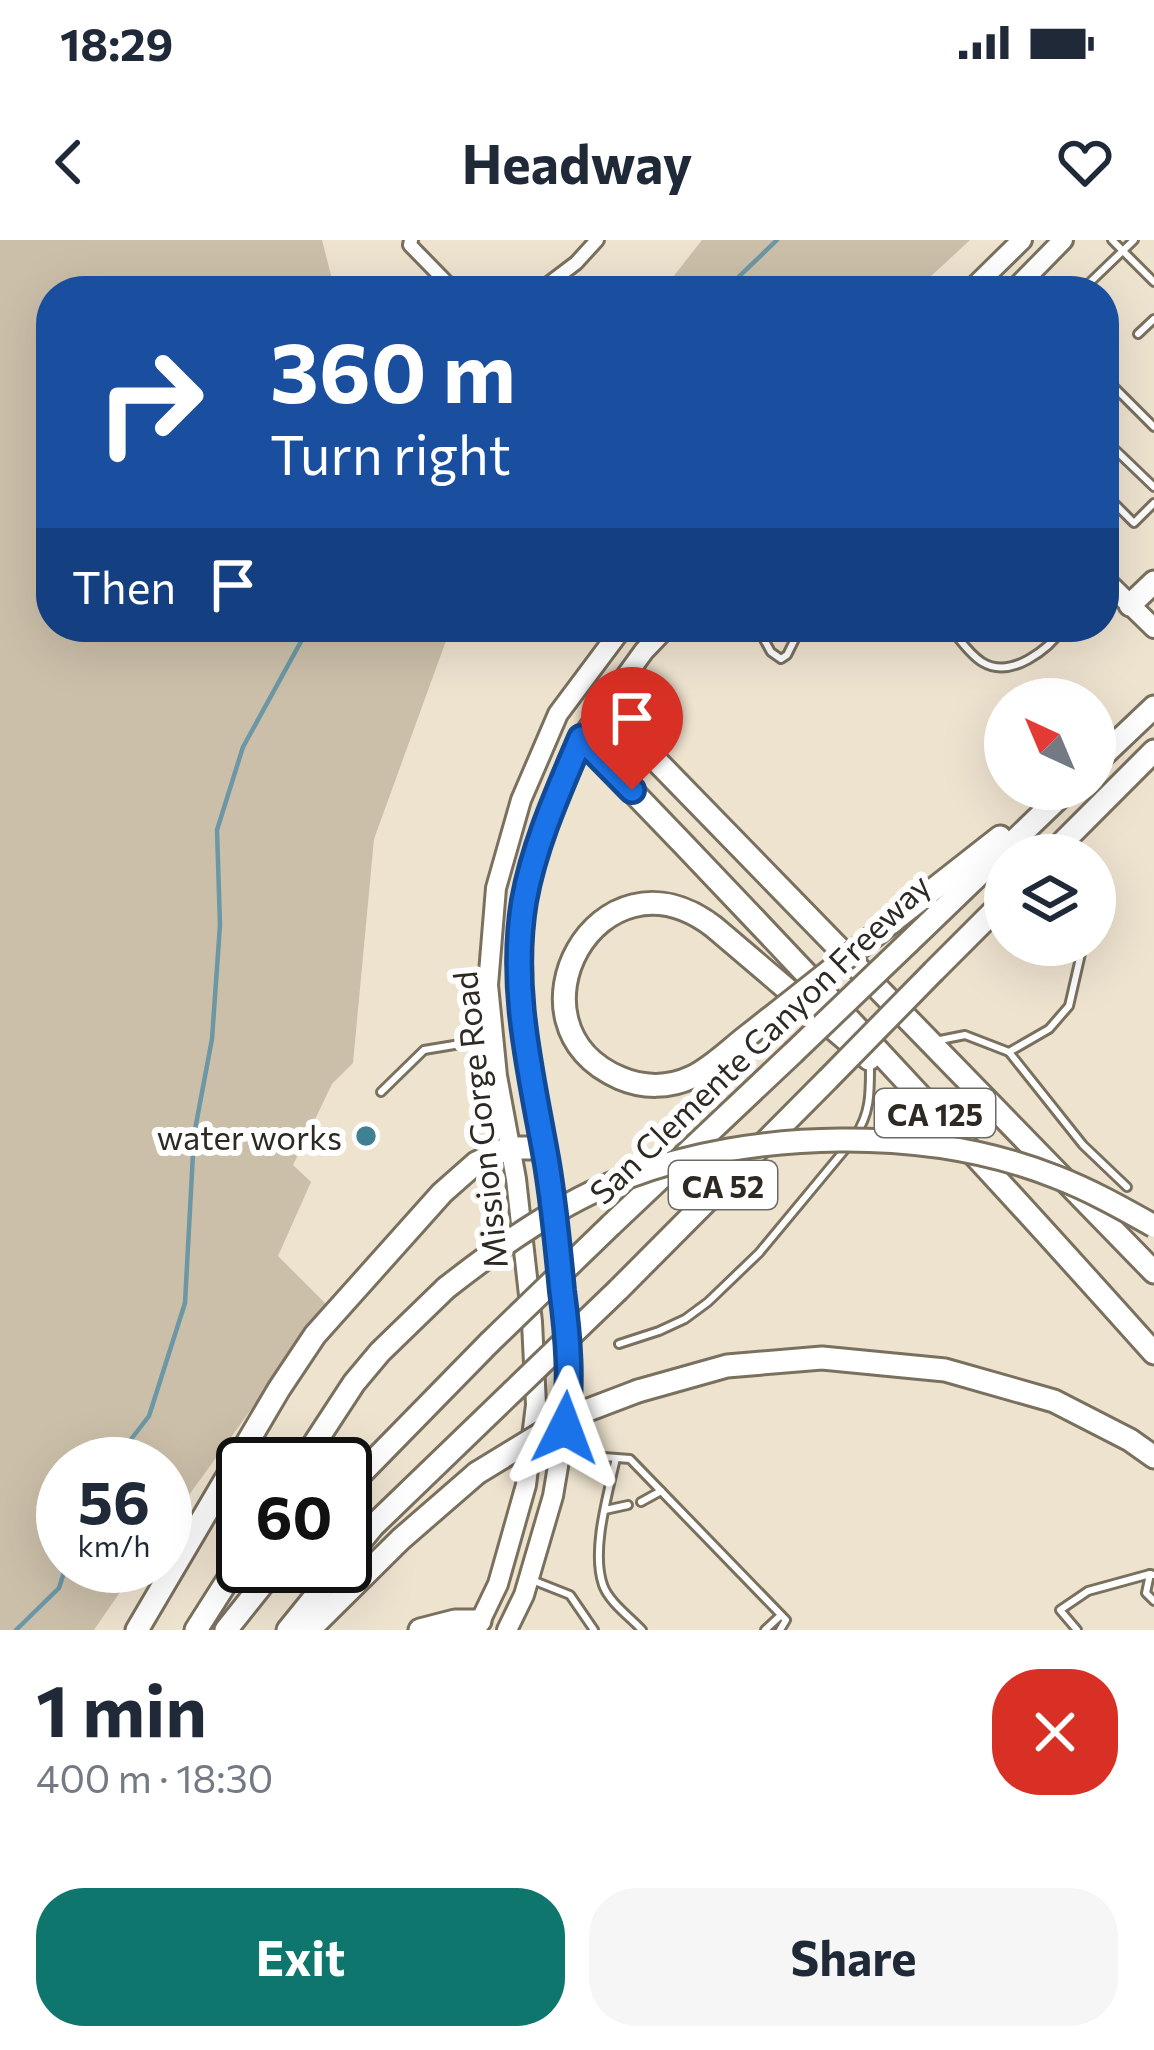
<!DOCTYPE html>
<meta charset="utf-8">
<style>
body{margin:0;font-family:Commissioner,sans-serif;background:#f6f6f7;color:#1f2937;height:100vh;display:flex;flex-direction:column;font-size:45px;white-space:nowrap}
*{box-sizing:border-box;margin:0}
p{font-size:39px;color:#747a83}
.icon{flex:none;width:66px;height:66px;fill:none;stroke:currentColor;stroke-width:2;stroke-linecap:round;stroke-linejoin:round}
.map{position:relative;height:1390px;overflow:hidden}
.panel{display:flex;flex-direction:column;background:#fff;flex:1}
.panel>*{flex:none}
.banner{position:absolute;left:36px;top:36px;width:1083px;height:366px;border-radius:48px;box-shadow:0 12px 48px #0002;background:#1a4fa0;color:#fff;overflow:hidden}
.needle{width:78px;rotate:316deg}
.buttons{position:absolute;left:984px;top:438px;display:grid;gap:24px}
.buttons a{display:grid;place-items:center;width:132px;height:132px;border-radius:50%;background:#fff;box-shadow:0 12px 48px #0002;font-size:60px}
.speed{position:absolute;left:36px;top:1197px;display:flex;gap:24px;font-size:60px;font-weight:700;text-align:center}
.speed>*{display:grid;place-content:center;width:156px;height:156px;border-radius:50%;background:#fff;box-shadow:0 12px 48px #0002;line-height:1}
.speed small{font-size:30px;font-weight:400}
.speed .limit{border:6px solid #111;border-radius:18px;background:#fff;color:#111}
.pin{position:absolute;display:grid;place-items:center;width:102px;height:102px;color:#fff;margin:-123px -51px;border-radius:50% 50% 50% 0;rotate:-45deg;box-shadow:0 0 12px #0007}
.pin .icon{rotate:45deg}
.me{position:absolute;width:132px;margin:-66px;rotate:3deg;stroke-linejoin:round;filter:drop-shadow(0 0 9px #0008)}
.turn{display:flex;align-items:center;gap:42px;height:252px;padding:0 36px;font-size:54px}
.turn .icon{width:156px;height:156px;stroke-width:2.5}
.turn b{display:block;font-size:84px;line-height:102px}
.then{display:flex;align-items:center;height:114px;padding:0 36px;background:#0003;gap:24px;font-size:45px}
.round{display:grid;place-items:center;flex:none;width:126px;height:126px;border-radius:48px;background:#f6f6f7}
.headline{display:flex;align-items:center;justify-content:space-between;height:204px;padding:0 36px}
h1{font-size:72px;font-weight:700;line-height:90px}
.primary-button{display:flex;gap:24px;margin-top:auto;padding:24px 36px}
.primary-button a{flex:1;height:138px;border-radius:48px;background:#0f766e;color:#fff;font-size:48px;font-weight:700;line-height:138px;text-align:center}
.primary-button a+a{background:#f6f6f7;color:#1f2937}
.status{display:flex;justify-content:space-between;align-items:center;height:84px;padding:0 60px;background:#fff;direction:ltr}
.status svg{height:33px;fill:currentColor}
header{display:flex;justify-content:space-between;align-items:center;height:156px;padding:0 36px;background:#fff;font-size:54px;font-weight:700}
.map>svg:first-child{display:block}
.green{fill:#cbbfa9}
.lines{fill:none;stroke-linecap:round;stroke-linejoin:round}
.stream{stroke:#6d97a4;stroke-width:4.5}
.service-casing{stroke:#79705e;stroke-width:12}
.minor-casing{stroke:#79705e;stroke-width:18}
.primary-casing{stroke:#79705e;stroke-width:24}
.motorway-casing{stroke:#79705e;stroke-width:27}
.service{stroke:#fff;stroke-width:6}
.minor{stroke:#fff;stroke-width:12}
.primary{stroke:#fff;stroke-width:18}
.motorway{stroke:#fff;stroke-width:21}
.motorway-bridge-casing{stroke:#79705e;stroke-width:27;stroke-linecap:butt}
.motorway-bridge{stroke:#fff;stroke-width:21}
.route-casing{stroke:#114b97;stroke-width:30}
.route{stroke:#1a73e8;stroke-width:21}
.poi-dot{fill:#3f8093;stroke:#fff;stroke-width:4.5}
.labels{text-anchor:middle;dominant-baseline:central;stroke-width:12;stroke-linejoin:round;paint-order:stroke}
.shield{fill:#fff;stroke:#6d6a65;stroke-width:3}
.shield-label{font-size:30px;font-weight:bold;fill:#2e2a23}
.street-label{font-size:33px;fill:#2e2a23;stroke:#fff}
.poi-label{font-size:33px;fill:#2e2a23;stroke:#fff;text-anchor:end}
</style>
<div class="status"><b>18:29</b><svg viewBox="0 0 49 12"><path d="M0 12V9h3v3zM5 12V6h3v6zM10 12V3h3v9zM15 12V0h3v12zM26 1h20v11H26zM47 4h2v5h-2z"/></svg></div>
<header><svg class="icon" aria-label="back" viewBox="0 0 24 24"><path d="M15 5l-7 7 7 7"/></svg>Headway<svg class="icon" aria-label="heart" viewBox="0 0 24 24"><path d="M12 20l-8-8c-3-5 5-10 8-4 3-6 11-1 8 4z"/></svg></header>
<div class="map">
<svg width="1154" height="1390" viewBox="0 0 1154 1390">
<rect width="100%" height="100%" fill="#eee3cf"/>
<g class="green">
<path d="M0 0H322L335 51H51V387H451L374 599 353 823 332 844 293 925 311 942 278 1016 327 1065 165 1288V1224H63V1326H138L94 1390H0Z"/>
<path d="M702 0H970L915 51H662Z"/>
</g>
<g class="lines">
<g class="stream">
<path d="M724 51 777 0"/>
<path d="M112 1224 149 1176 185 1063 194 895 212 799 220 685 217 590 243 507 309 387"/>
<path d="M16 1390 59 1348 66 1326"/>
</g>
<g class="service-casing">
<g id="service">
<path d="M1112 0 1154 42"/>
<path d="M1081 51 1134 0"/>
<path d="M1138 94 1154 79"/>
<path d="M1104 127 1113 119"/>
<path d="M1104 137 1154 187"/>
<path d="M1104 199 1154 247"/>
<path d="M1104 253 1134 283 1154 263"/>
<path d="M757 387 771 412 781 419 787 415 801 387"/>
<path d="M949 387C959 398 969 414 982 422 1011 440 1049 409 1064 387"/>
<path d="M1095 684 1103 669"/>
<path d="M935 801 965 795 1009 812 1083 905 1127 947"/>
<path d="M1009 812 1049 789 1069 766 1083 705"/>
<path d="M381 852 424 810 490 799"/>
<path d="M855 896C871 873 870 851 870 823"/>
<path d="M619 1104 659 1091 685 1079 708 1062 759 1013 847 907"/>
<path d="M564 1214 630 1219 786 1380 780 1390"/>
<path d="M616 1218C608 1254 591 1310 603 1345 609 1362 630 1377 642 1390"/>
<path d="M641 1262 661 1251"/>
<path d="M605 1270 628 1265"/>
<path d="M1154 1335 1150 1334 1146 1353 1154 1361"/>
<path d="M532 1340 570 1355 594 1390"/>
<path d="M765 1390 780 1376"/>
<path d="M1077 1390 1060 1370 1088 1351 1150 1334"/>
</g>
</g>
<g class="minor-casing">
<g id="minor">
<path d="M411 0 410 5 455 51"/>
<path d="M539 51 576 23 597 0"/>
</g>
</g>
<g class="primary-casing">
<g id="primary">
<path d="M970 51 1022 0"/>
<path d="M1013 51 1063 0"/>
<path d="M1104 339 1154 388"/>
<path d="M476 1390 498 1344 526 1245 536 1165 532 1082 516 939 497 836 488 745 496 648 521 560 558 474 623 387"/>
<path d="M507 1390 524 1355 553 1256 569 1161 566 1080 547 925 524 806 519 733 524 661 548 576 581 498 644 411 667 387"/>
</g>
</g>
<g class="motorway-casing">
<g id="motorway">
<path d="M1130 365 1154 342"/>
<path d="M603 466 1154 1032"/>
<path d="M581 498C776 699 967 904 1154 1113"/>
<path d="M1095 523 1154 467"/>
<path d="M1050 615 1154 511"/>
<path d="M893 681 1000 597"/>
<path d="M909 702 1068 549"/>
<path d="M934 731 1005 660"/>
<path d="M751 793C732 807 713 827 692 837 669 848 643 848 620 838 498 786 598 598 714 687L869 819"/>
<path d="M611 985 793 813"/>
<path d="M618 1050 828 839"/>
<path d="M638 1151 727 1126 822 1118 945 1130 1054 1161 1130 1200 1154 1217"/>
<path d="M301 1224 354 1143 380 1112 446 1048"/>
<path d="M345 1250 489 1103"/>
<path d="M345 1320 373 1286 512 1152"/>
<path d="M137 1390 279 1149 315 1095 442 953 476 923 508 908H544"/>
<path d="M196 1390 243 1316"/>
<path d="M226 1390 277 1326"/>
<path d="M288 1390 340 1326"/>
<path d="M309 1390 401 1299 477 1233"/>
<path d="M420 1390 455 1381H480"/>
</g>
</g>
<use href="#service" class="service"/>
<use href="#minor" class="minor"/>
<use href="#primary" class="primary"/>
<use href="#motorway" class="motorway"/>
<g class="motorway-bridge-casing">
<g id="motorway-bridge">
<path d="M751 793 893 681"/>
<path d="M793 813 909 702"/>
<path d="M828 839 934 731"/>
<path d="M446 1048C501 1005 560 963 625 938 753 889 928 886 1056 937 1090 950 1122 968 1154 986"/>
<path d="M489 1103 611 985"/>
<path d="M512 1152 618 1050"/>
<path d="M477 1233 567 1178 638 1151"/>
</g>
</g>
<use href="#motorway-bridge" class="motorway-bridge"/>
</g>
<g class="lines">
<g class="route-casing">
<path id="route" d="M565 1188C572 1143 568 1096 562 1051 558 1009 554 966 547 924 532 837 509 750 524 661 534 605 559 550 581 498L632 550"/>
</g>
<use href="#route" class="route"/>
</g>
<circle class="poi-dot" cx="366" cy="896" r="12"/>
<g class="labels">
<g class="shield">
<rect x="875" y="849" width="120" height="48" rx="9"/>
<rect x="669" y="921" width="108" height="48" rx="9"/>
</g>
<g class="shield-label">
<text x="935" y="873">CA 125</text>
<text x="723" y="945">CA 52</text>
</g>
<g class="street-label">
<text transform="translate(759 798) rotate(-44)">San Clemente Canyon Freeway</text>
<text transform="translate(479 880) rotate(-96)">Mission Gorge Road</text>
</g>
<g class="poi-label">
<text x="342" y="896">water works</text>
</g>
</g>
</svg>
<div class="buttons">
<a><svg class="needle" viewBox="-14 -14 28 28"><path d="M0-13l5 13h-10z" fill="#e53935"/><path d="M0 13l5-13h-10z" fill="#747a83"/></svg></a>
<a><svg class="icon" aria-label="layers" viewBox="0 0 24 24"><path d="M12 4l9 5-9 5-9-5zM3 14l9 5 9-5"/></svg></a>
</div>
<div class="speed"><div>56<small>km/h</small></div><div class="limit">60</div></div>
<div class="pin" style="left:632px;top:550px;background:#d93025"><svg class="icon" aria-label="arrive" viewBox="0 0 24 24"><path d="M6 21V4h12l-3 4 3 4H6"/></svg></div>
<svg class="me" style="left:565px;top:1188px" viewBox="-20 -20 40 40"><path d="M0-17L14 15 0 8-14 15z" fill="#1a73e8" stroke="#fff" stroke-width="4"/></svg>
<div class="banner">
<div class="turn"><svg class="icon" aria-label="right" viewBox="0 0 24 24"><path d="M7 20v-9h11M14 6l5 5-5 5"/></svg><div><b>360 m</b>Turn right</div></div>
<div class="then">Then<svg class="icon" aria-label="arrive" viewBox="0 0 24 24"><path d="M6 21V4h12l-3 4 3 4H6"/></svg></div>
</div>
</div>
<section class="panel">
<div class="headline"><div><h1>1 min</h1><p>400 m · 18:30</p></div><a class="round" style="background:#d93025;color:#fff"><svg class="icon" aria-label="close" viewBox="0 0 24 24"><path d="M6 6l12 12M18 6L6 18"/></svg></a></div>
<div class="primary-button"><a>Exit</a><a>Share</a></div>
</section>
